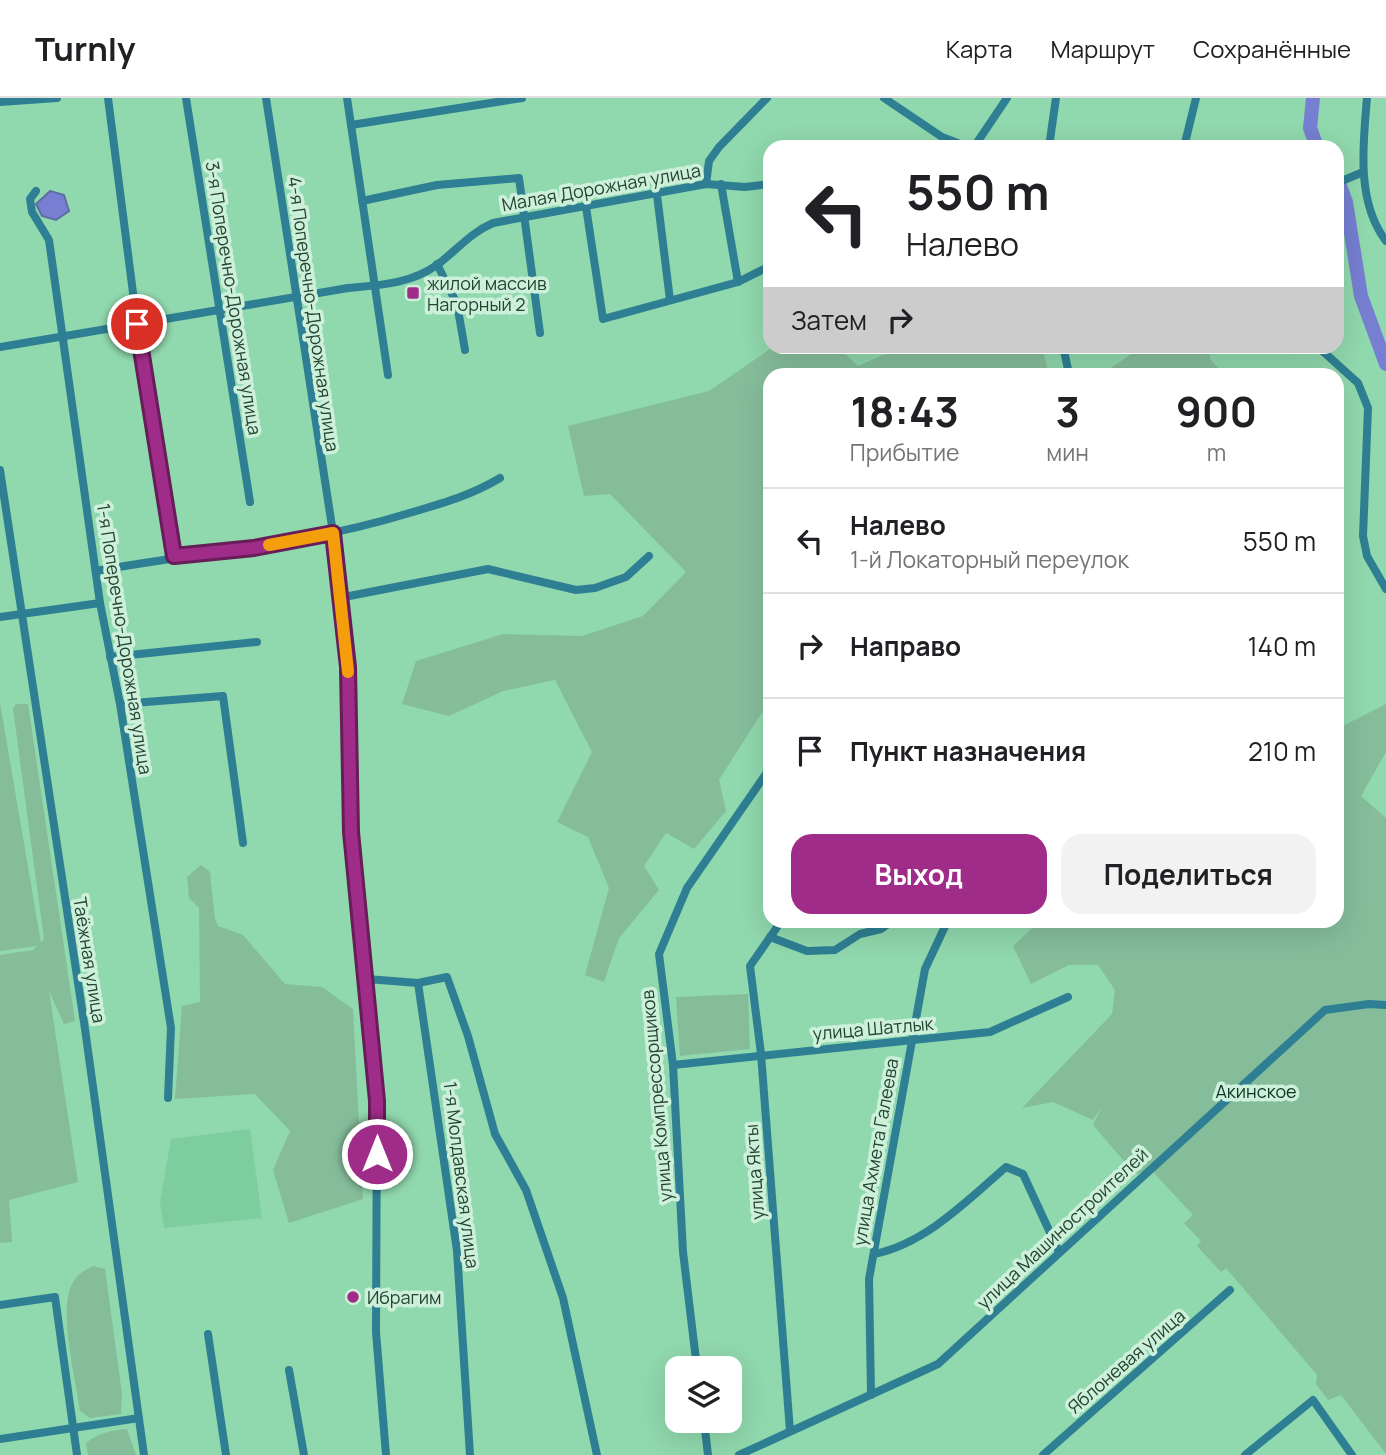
<!DOCTYPE html>
<html lang="ru">
<meta charset="utf-8">
<style>
body{margin:0;font-family:Manrope,sans-serif;background:#f2f2f2;color:#202124;height:100vh;display:flex;flex-direction:column;font-size:26px;white-space:nowrap}
*{box-sizing:border-box;margin:0}
p{font-size:23px;color:#757577}
.icon{flex:none;width:38px;height:38px;fill:none;stroke:currentColor;stroke-width:2;stroke-linecap:round;stroke-linejoin:round}
.map{position:relative;flex:1;overflow:hidden}
.panel{position:absolute;left:763px;top:270px;width:581px;height:560px;display:flex;flex-direction:column;background:#fff;border-radius:21px;box-shadow:0 7px 28px #0002}
.panel>*{flex:none}
.guide{position:absolute;left:763px;top:42px;width:581px;height:214px;border-radius:21px;box-shadow:0 7px 28px #0002;background:#fff;color:#202124;overflow:hidden}
.tools{position:absolute;left:665px;top:1258px;display:grid;gap:14px}
.tools a{display:grid;place-items:center;width:77px;height:77px;border-radius:14px;background:#fff;box-shadow:0 7px 28px #0002;font-size:35px}
.pin{position:absolute;display:grid;place-items:center;width:60px;height:60px;color:#fff;margin:-30px;border:4px solid #fff;border-radius:50%;box-shadow:0 2px 7px #0007}
.me{position:absolute;width:77px;margin:-38px;rotate:0deg;stroke-linejoin:round;filter:drop-shadow(0 0 5px #0008)}
.turn{display:flex;align-items:center;gap:24px;height:147px;padding:0 28px;font-size:32px}
.turn .icon{width:91px;height:91px;stroke-width:2.5}
.turn b{display:block;font-size:49px;line-height:60px}
.then{display:flex;align-items:center;height:66px;padding:0 28px;background:#0003;gap:14px;font-size:26px}
.eta{display:flex;justify-content:space-evenly;align-items:center;height:119px;text-align:center}
.eta b{font-size:42px;font-weight:700;line-height:49px}
.cta{display:flex;gap:14px;margin-top:auto;padding:14px 28px}
.cta a{flex:1;height:80px;border-radius:21px;background:#9f2c88;color:#fff;font-size:28px;font-weight:700;line-height:80px;text-align:center}
.cta a+a{background:#f2f2f2;color:#202124}
ul{padding:0;list-style:none}
li{display:flex;align-items:center;gap:21px;height:105px;padding:0 28px;border-top:2px solid #e0e0e0}
li div{flex:1}
li b{display:block;font-size:26px}
li em{font-style:normal}
header{display:flex;align-items:center;gap:42px;box-sizing:border-box;height:98px;padding:0 35px;background:#fff;border-bottom:2px solid #e0e0e0}
header strong{font-size:33px}
nav{display:flex;gap:38px;margin-inline-start:auto;font-size:24px}
.map>svg:first-child{display:block}
.built{fill:#7ecd9f}
.green{fill:#85bd9b}
.water{fill:#767fd1;stroke:#5e6da1;stroke-width:2}
.lines{fill:none;stroke-linecap:round;stroke-linejoin:round}
.river{stroke:#767fd1;stroke-width:14}
.minor{stroke:#2e7f93;stroke-width:8}
.route-casing{stroke:#671d58;stroke-width:18}
.route{stroke:#9f2c88;stroke-width:12}
.slow{stroke:#f59e0b;stroke-width:12}
.poi-dot{fill:#9f2c88;stroke:#cdf0da;stroke-width:2.5}
.labels{text-anchor:middle;dominant-baseline:central;stroke-width:7;stroke-linejoin:round;paint-order:stroke}
.street-label{font-size:18px;fill:#254331;stroke:#cdf0da}
.poi-label{font-size:18px;fill:#254331;stroke:#cdf0da;text-anchor:start}
.park-label{font-size:18px;fill:#0a3621;stroke:#cdf0da}
</style>
<header>
<strong>Turnly</strong>
<nav><a>Карта</a><a>Маршрут</a><a>Сохранённые</a></nav>
</header>
<div class="map">
<svg width="1386" height="1357" viewBox="0 0 1386 1357">
<rect width="100%" height="100%" fill="#90d8ad"/>
<path class="built" d="M250 1031 262 1120 164 1130 160 1104 171 1041Z"/>
<g class="green">
<path d="M1143 248 1211 249 1210 261 1224 276H1102Z"/>
<path d="M773 249H838L858 268 901 249H1042L1049 276H770V602L719 682 726 713 694 751 666 735 644 768 659 792 619 840 604 884 585 877 609 790 588 739 557 724 592 654 555 582 503 593 449 618 402 606 416 563 503 536 582 538 643 518 686 474 610 396 584 398 568 328 709 293Z"/>
<path d="M0 605 41 845 44 841 13 611 16 606H28L75 923 64 926 49 893 78 1084 9 1102 12 1144 0 1145V857L33 852 37 848 0 853Z"/>
<path d="M1386 606V654L1361 698 1386 720V1356L1341 1297 1328 1302 1316 1286 1317 1277 1226 1170 1221 1174 1197 1148 1201 1143 1184 1125 1193 1117 1153 1074 1135 1076 1093 1027 1102 1008 1093 1022 1053 1004 1022 1010 1112 916 1115 892 1098 867H1069L1031 886 1013 848 1040 823 1337 822V631Z"/>
<path d="M201 767 210 774 215 821 218 828 243 837 285 886 322 889 353 911 363 1101 289 1125 273 1072 290 1033 255 996 175 1001 182 908 200 904 199 810 189 800 187 779Z"/>
<path d="M748 896 750 951 680 958 676 899Z"/>
<path d="M93 1168 105 1171 122 1296 121 1316 90 1320 80 1313C76 1282 58 1213 72 1186 77 1176 84 1173 93 1168Z"/>
<path d="M127 1331 136 1357H88L86 1345C99 1335 111 1332 127 1331Z"/>
</g>
<path class="water" d="M50 93 64 97 69 113 56 122 42 118 36 106Z"/>
<g class="lines">
<g class="river">
<path d="M1313 0 1310 30 1317 49"/>
<path d="M1337 80 1346 104 1361 198 1386 266"/>
</g>
<g class="minor">
<path d="M108 0 137 226 174 459"/>
<path d="M186 0 250 404"/>
<path d="M266 0 333 435 348 569 351 734 377 1003 376 1234 386 1357"/>
<path d="M347 0 388 277"/>
<path d="M884 0 942 39 968 49"/>
<path d="M1367 0C1363 46 1356 104 1386 143"/>
<path d="M0 4 57 0"/>
<path d="M351 27 522 0"/>
<path d="M974 49 1007 0"/>
<path d="M1049 49 1056 0"/>
<path d="M1184 49 1196 0"/>
<path d="M1337 85 1363 74"/>
<path d="M706 86 709 63 719 49 767 0"/>
<path d="M721 86 738 184"/>
<path d="M36 93 30 101 32 114 49 142 100 505 120 606 171 930 168 1000"/>
<path d="M657 97 670 202"/>
<path d="M362 103 437 87 519 80 540 235"/>
<path d="M586 109 603 221 738 184 770 168"/>
<path d="M437 166 457 206 465 252"/>
<path d="M1063 248 1069 276"/>
<path d="M1317 248 1358 285 1368 310 1363 438 1367 458 1386 491"/>
<path d="M0 249 348 190C380 187 410 186 437 167 457 152 470 135 493 125L706 86 745 89 770 86"/>
<path d="M0 372 85 931 144 1357"/>
<path d="M96 473C200 454 305 447 406 416 440 406 470 398 500 380"/>
<path d="M339 500 488 471 576 492 595 490 626 479 649 458"/>
<path d="M0 519 100 505"/>
<path d="M110 559 257 544"/>
<path d="M120 606 223 598 243 745"/>
<path d="M782 822 750 868 761 956 790 1333"/>
<path d="M770 839 807 853 835 852 860 836 881 831 894 822"/>
<path d="M367 881 418 885 447 879 468 938 495 1036 526 1092 563 1200 597 1357"/>
<path d="M418 885 457 1153 470 1357"/>
<path d="M673 967 990 934 1068 899"/>
<path d="M874 1156C925 1146 968 1102 1006 1069L1023 1076 1059 1154"/>
<path d="M0 1207 55 1199 77 1357"/>
<path d="M208 1236 226 1357"/>
<path d="M697 1270 683 1154 673 967 659 856 687 790 770 670"/>
<path d="M289 1272 304 1357"/>
<path d="M871 1297 869 1181 925 871 948 822"/>
<path d="M704 1323 708 1357"/>
<path d="M0 1341 139 1320"/>
<path d="M739 1357 938 1266 1325 912 1369 906 1386 907"/>
<path d="M1043 1357 1230 1192"/>
<path d="M1245 1357 1313 1302 1352 1357"/>
</g>
</g>
<g class="lines">
<g class="route-casing">
<path id="route" d="M137 226 174 458 254 450 333 435 348 569 351 734 377 1003V1056"/>
</g>
<use href="#route" class="route"/>
<path class="slow" d="M269 447 333 435 348 574"/>
</g>
<g class="poi-dot">
<rect x="406" y="188" width="14" height="14" rx="3.5"/>
<circle cx="353" cy="1199" r="7"/>
</g>
<g class="labels">
<g class="street-label">
<text transform="translate(601 89) rotate(-10)">Малая Дорожная улица</text>
<text transform="translate(234 200) rotate(81)">3-я Поперечно-Дорожная улица</text>
<text transform="translate(314 216) rotate(82)">4-я Поперечно-Дорожная улица</text>
<text transform="translate(125 541) rotate(81)">1-я Поперечно-Дорожная улица</text>
<text transform="translate(90 862) rotate(81)">Таёжная улица</text>
<text transform="translate(873 930) rotate(-5)">улица Шатлык</text>
<text transform="translate(656 998) rotate(-95)">улица Компрессорщиков</text>
<text transform="translate(875 1054) rotate(-80)">улица Ахмета Галеева</text>
<text transform="translate(754 1074) rotate(-94)">улица Якты</text>
<text transform="translate(462 1077) rotate(83)">1-я Молдавская улица</text>
<text transform="translate(1062 1130) rotate(-43)">улица Машиностроителей</text>
<text transform="translate(1126 1263) rotate(-41)">Яблоневая улица</text>
</g>
<g class="poi-label">
<text x="427" y="185">жилой массив<tspan x="427" dy="21">Нагорный 2</tspan></text>
<text x="367" y="1199">Ибрагим</text>
</g>
<g class="park-label">
<text x="1256" y="993">Акинское</text>
</g>
</g>
</svg>
<div class="tools">
<a><svg class="icon" aria-label="layers" viewBox="0 0 24 24"><path d="M12 4l9 5-9 5-9-5zM3 14l9 5 9-5"/></svg></a>
</div>
<div class="pin" style="left:137px;top:226px;background:#d93025"><svg class="icon" aria-label="arrive" viewBox="0 0 24 24"><path d="M6 21V4h12l-3 4 3 4H6"/></svg></div>
<svg class="me" style="left:377px;top:1056px" viewBox="-20 -20 40 40"><circle r="17" fill="#9f2c88" stroke="#fff" stroke-width="3"/><path d="M0-11L8 9 0 5-8 9z" fill="#fff"/></svg>
<div class="guide">
<div class="turn"><svg class="icon" aria-label="left" viewBox="0 0 24 24"><path d="M17 20v-9H6M10 6l-5 5 5 5"/></svg><div><b>550 m</b>Налево</div></div>
<div class="then">Затем<svg class="icon" aria-label="right" viewBox="0 0 24 24"><path d="M7 20v-9h11M14 6l5 5-5 5"/></svg></div>
</div>
<section class="panel">
<div class="eta">
<div><b>18:43</b><p>Прибытие</p></div>
<div><b>3</b><p>мин</p></div>
<div><b>900</b><p>m</p></div>
</div>
<ul>
<li><svg class="icon" aria-label="left" viewBox="0 0 24 24"><path d="M17 20v-9H6M10 6l-5 5 5 5"/></svg><div><b>Налево</b><p>1-й Локаторный переулок</p></div><em>550 m</em></li>
<li><svg class="icon" aria-label="right" viewBox="0 0 24 24"><path d="M7 20v-9h11M14 6l5 5-5 5"/></svg><div><b>Направо</b></div><em>140 m</em></li>
<li><svg class="icon" aria-label="arrive" viewBox="0 0 24 24"><path d="M6 21V4h12l-3 4 3 4H6"/></svg><div><b>Пункт назначения</b></div><em>210 m</em></li>
</ul>
<div class="cta"><a>Выход</a><a>Поделиться</a></div>
</section>
</div>
